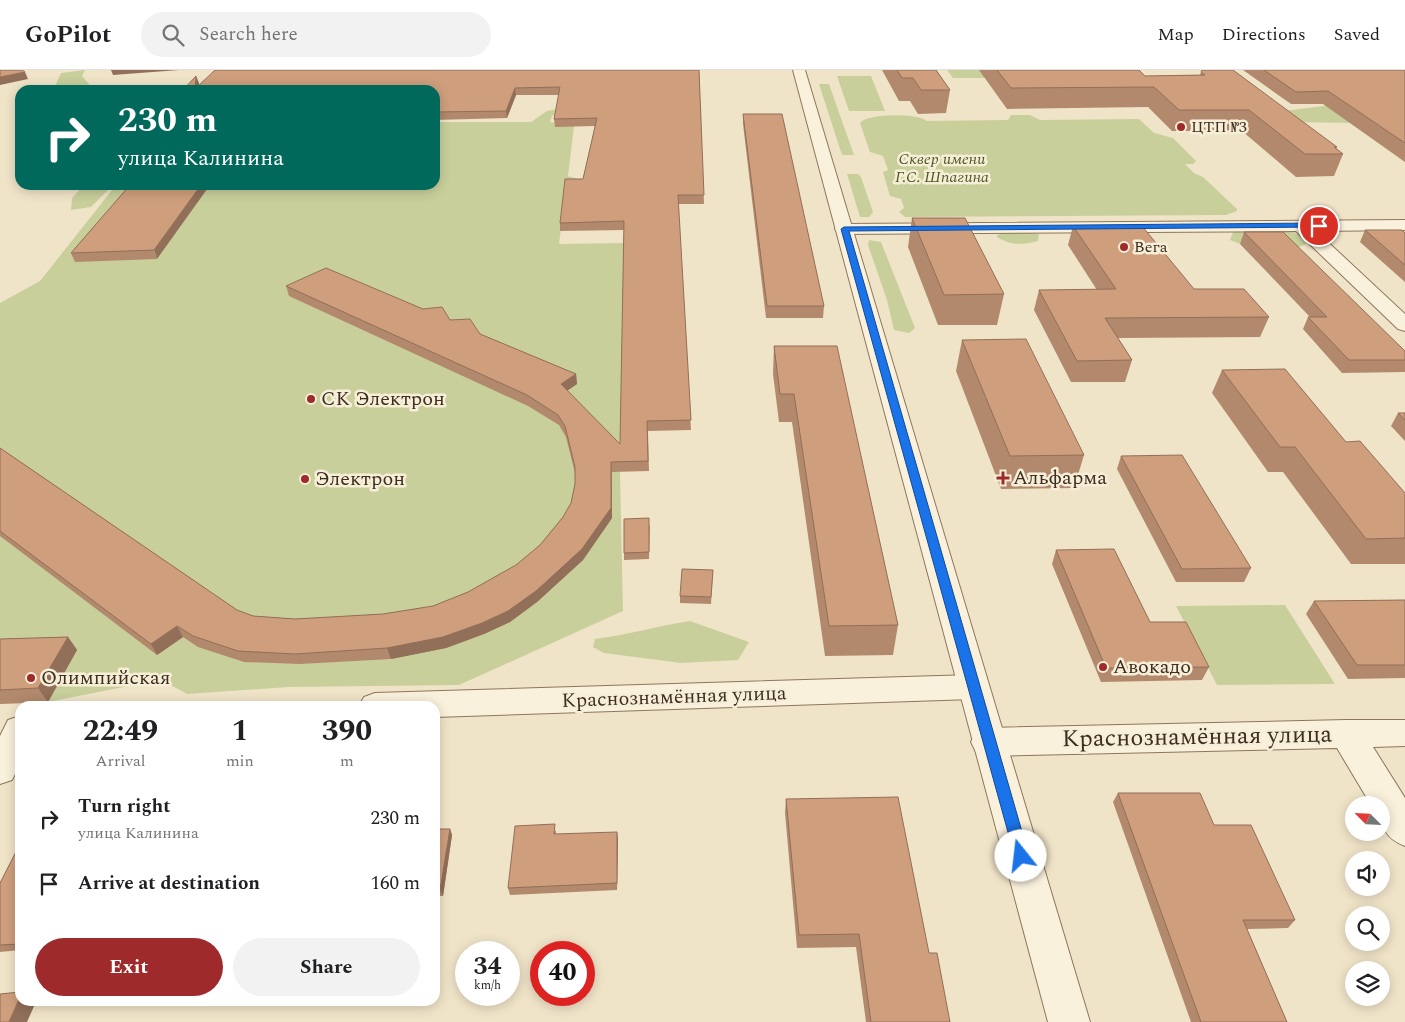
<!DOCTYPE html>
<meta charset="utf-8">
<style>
body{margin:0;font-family:Spectral,serif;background:#f2f2f2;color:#202124;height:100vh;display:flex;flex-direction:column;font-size:19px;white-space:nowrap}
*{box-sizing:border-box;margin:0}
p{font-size:16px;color:#757577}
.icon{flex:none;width:28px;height:28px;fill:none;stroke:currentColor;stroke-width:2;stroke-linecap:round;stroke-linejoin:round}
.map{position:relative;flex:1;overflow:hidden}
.sheet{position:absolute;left:15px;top:631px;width:425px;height:305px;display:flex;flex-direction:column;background:#fff;border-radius:15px;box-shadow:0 2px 12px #0003}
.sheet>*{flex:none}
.top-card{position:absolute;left:15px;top:15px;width:425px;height:105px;border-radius:15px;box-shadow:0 2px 12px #0003;background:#00695c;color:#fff;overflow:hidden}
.needle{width:32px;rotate:294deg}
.controls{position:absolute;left:1345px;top:726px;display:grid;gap:10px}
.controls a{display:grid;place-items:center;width:45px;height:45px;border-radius:50%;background:#fff;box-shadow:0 2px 12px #0003;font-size:25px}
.speed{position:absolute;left:455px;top:871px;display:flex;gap:10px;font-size:25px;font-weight:700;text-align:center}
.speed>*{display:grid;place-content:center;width:65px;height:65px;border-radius:50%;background:#fff;box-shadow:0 2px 12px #0003;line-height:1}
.speed small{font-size:12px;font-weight:400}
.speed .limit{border:8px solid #d22;background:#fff;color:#111}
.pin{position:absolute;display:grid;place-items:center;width:42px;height:42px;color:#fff;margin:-21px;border:2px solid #fff;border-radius:50%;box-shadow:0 1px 5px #0007}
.me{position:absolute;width:55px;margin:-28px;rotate:344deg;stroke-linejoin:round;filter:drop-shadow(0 0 4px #0008)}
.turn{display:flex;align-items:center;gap:18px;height:105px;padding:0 20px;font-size:22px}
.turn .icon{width:65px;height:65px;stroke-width:2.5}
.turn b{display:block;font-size:35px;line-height:42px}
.eta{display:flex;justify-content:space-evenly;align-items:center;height:85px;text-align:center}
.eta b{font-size:30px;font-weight:700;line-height:35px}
.action{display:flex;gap:10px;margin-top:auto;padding:10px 20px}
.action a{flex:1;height:58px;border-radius:30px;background:#9e2a2b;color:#fff;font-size:20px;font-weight:700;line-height:58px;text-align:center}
.action a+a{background:#f2f2f2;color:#202124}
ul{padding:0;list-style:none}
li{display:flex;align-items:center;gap:15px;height:65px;padding:0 20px}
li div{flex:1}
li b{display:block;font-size:19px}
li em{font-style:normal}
header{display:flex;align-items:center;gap:30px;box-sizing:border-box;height:70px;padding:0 25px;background:#fff;border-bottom:1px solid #e0e0e0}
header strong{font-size:24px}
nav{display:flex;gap:28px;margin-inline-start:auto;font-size:18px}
.search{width:350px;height:45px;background:#f2f2f2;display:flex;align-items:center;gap:12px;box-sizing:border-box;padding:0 18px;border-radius:28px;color:#757577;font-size:19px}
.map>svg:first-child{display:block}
.green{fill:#c9cf9b}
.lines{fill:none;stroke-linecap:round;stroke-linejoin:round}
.minor-casing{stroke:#8d765c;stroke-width:2}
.tertiary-casing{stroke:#8d765c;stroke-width:2}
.minor{fill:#faf1dc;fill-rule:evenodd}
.tertiary{fill:#faf1dc;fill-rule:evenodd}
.wall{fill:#b2896c}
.shaded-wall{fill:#916f58}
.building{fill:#cf9f7d;stroke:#916f58}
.route{fill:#1a73e8;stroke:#114b97}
.poi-dot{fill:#9e2a2b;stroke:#f7eed8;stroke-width:2}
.labels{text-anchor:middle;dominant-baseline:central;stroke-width:5;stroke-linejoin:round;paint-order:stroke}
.far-poi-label{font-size:16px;fill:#3d2e20;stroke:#f7eed8;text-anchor:start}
.far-park-label{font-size:16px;font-style:italic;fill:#4d5a26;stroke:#f7eed8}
.poi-label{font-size:20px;fill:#3d2e20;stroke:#f7eed8;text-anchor:start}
.street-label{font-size:20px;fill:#3d2e20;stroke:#f7eed8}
.near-street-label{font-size:24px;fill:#3d2e20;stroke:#f7eed8}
</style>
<header>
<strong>GoPilot</strong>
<div class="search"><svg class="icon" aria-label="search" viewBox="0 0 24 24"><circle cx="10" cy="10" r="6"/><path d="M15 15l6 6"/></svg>Search here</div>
<nav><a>Map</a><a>Directions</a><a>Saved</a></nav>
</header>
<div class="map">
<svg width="1405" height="952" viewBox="0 0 1405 952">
<rect width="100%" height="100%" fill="#f0e4c8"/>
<g class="green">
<path d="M85 0 82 6 94 20H59L56 14 61 3Z"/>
<path d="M947 0H992L997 8H953Z"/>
<path d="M837 6H871L885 41H849Z"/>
<path d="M819 14H829L854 85H842Z"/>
<path d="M1332 35 1356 53 1164 50 1155 44 1163 41 1275 42Z"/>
<path d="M563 38 552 46 550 52 574 56 568 106 584 111 566 119 559 174 624 173 620 402 623 541 459 615 289 617 187 624 165 612 139 614 48 632 0 634V233L40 211 116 115H435V52H531L547 41Z"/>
<path d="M1011 45H1030L1040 50 1139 49 1154 63 1173 68 1196 91 1193 94H1185L1194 103 1203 107 1237 139V141L1226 145 905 147 899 142 904 138 901 129 890 126 883 102 888 100 883 86 870 82 860 53C867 43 918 43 927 51L1008 50Z"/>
<path d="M847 104H858L861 107 873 142 869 147H860Z"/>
<path d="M84 115H113L91 137 71 140 72 128Z"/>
<path d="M1250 160C1268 161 1298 158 1311 172L1299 177 1283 173 1240 174 1230 170 1233 162Z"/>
<path d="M1005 161H1019L1039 164 1038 171C1023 175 1009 176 996 166Z"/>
<path d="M869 170 881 172 915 258 909 263 894 260 887 230 868 175Z"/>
<path d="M1285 535 1335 614 1217 615 1176 536Z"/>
<path d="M690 551 749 572 738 590 681 593 604 583 593 577 595 569C627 565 658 556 690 551Z"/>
</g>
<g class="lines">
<g class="minor-casing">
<g id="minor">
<path d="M1405 150V160L1316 161 1405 244V261L1398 259 1296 161 844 164 838 163 835 159 838 155 844 154Z"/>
<path d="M973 605 984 608 989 617 984 626 973 629 435 647V636H359L364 627 375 623Z"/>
<path d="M20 646V694L12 710 0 714V666L8 650Z"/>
<path d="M1346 650H1405V676L1373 677 1405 728V776C1384 768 1381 756 1381 735H1371L1337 678 988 686 976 682 971 672 976 662 988 658Z"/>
</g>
</g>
<g class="tertiary-casing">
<path id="tertiary" d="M793 0H805L1090 952H1048Z"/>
</g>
<use href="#minor" class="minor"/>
<use href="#tertiary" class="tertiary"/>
</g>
<g class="wall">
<path d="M699 0 704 134H678L691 360 648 361 649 401 612 402V448L583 490 537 532 510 552 484 564 446 578 391 589 300 594 244 592 198 577 183 567 157 585 0 466V378L237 540 253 546 295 549 383 544 433 536 468 522 516 495 540 475 563 447 571 433 575 414V403L566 367 559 355 528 336 289 226 286 216 423 239 450 250 480 264 576 304 577 314 567 321 620 374 624 160 560 161V153L583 109 595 56 555 57 554 49 559 25H516L507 48 435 50V20H183L199 13 198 16Z"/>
<path d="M882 0H936L950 20 946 43 918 44 910 31H899Z"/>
<path d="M979 0H1139L1145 6 1200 5 1201 2 1337 77 1336 78 1343 84 1334 106 1296 107 1242 61H1172L1148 37 1007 39Z"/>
<path d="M1243 0H1405V92L1323 34H1291Z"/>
<path d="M743 44 824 236 823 248H766L743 54Z"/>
<path d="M130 115 157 189 75 192 71 183Z"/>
<path d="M912 148 1004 224 997 255H938L908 177Z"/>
<path d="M1073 156 1194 219 1269 247 1260 267 1118 268 1132 290 1125 312H1071L1034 240 1039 220H1097L1068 175Z"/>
<path d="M1365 160 1405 163V212L1360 172Z"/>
<path d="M1244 162 1405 281V302L1342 303 1303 259 1308 247H1310L1240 174Z"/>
<path d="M962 270 1084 385 1074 418 1001 419 956 301Z"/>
<path d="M774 276 898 555 893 585 825 586 792 352H779L773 304Z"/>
<path d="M1222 300 1346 372 1405 423V494H1351L1283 402H1268L1212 323Z"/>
<path d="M1398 343H1405V371L1391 356Z"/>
<path d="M1121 386 1251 498 1244 512H1176L1117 399Z"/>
<path d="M650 455 649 489 624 490V483Z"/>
<path d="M1056 480 1150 552 1209 597 1202 610 1101 612 1052 494Z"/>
<path d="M713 500 711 534 680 533V526Z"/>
<path d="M1405 530V608L1348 609 1306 544 1314 531Z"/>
<path d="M68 567 77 580 48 632 0 634V569Z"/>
<path d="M1118 723 1214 755 1295 850 1288 858 1247 859 1287 952H1191L1113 732Z"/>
<path d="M786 729 929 883 950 952H866L856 877 797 878 785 743Z"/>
<path d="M435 759H450L452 765 443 826H435Z"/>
<path d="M556 760V764L618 768 617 820 510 825 508 818Z"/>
<path d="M20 774V880L0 882V813Z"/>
</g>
<g class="shaded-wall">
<path d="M111 0H179L113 5Z"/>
<path d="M25 2 28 9 0 15V7Z"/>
<path d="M196 6 199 13 198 20 195 19Z"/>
<path d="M515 18 516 25 507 48 506 41Z"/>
<path d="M201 115H210L157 189 154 180Z"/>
<path d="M576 304 577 314 562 324 561 314Z"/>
<path d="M611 392 612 448 583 490 537 532 510 552 484 564 446 578 391 589 387 578 482 553Z"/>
<path d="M177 556 183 567 157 585 151 574Z"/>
<path d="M68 567 77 580 48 632 38 618Z"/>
<path d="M450 759 452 765 443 826 440 820Z"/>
<path d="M617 762 618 768 617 820Z"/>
<path d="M20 927V931H32L35 934 27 952H9Z"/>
</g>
<g class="building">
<path d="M0 0H22L25 2 0 7Z"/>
<path d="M215 0H699L704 125H678L691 350 647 351 648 391 611 392V438L582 479 536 521 508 541 482 553 443 567 387 578 295 584 238 581 193 566 177 556 151 574 0 461V378L237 540 253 546 295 549 383 544 433 536 468 522 516 495 540 475 563 447 571 433 575 414V397L565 356 558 345 527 325 286 216 326 198 423 239 442 237 450 250 470 249 480 264 576 304 561 314 620 374 624 151 560 153 565 109H583L597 48 554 49 560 17 515 18 506 41 435 42V20H183L196 6 195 19Z"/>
<path d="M897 0H936L950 20H921L913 8H902Z"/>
<path d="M997 0H1139L1145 6 1205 5 1201 2 1202 0H1233L1337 77H1334L1343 84H1305L1249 40H1179L1154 17 1011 18Z"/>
<path d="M1264 0H1405V73L1328 21 1296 22Z"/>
<path d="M743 44H782L824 236H767Z"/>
<path d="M130 115H201L154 180 71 183Z"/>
<path d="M912 148H965L1004 224 944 225Z"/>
<path d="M1073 156H1142L1194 219H1244L1269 247 1105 248 1132 290 1077 291 1039 220 1116 219Z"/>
<path d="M1365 160H1402L1405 163V195Z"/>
<path d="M1244 162H1283L1405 281V290H1349L1308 247H1327Z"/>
<path d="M1026 269 1084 385 1010 386 962 270Z"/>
<path d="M774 276H837L898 555 829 556 794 324H780Z"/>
<path d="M1285 299 1346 372 1360 371 1405 423V468L1366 469 1295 377H1280L1222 300Z"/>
<path d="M1398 343H1405V350Z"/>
<path d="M1182 385 1251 498 1182 499 1121 386Z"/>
<path d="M649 448V482L624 483V449Z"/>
<path d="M1114 479 1150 552H1186L1209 597 1106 598 1056 480Z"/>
<path d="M682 499 713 500 711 527 680 526Z"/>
<path d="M1405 530V595H1357L1314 531Z"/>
<path d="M68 567 38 618 0 620V569Z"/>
<path d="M1118 723H1200L1214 755H1251L1295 850H1243L1287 952H1201Z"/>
<path d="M898 727 929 883H937L950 952H871L859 864 799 865 786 729Z"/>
<path d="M555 754 554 764 617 762V813L508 818 515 756Z"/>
<path d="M435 759H450L440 820H435Z"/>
<path d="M20 774V874L0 875V813Z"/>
<path d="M20 922V927L9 952H0V924Z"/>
</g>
<path class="route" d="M1319 153 1321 154V157L849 161 1029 786 1027 791 1021 793 1016 791 841 159 844 157Z"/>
<g class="poi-dot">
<circle cx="1181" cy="57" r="5"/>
<circle cx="1124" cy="177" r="5"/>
<circle cx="311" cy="329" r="5"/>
<path d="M1000.5 400.5h5v5h5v5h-5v5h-5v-5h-5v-5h5z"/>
<circle cx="305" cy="409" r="5"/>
<circle cx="1103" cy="597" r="5"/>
<circle cx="31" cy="608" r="5"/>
</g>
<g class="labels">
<g class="far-poi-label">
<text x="1191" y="57">ЦТП №3</text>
<text x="1134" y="177">Вега</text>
</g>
<g class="far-park-label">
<text x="942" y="89">Сквер имени<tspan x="942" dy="18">Г.С. Шпагина</tspan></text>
</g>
<g class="poi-label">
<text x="321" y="329">СК Электрон</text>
<text x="1013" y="408">Альфарма</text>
<text x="315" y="409">Электрон</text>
<text x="1113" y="597">Авокадо</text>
<text x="41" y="608">Олимпийская</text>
</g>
<g class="street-label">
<text transform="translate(674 627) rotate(-2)">Краснознамённая улица</text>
</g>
<g class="near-street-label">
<text transform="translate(1197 667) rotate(-1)">Краснознамённая улица</text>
</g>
</g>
</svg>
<div class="controls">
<a><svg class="needle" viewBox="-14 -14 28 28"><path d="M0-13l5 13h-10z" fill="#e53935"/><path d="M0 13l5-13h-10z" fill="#757577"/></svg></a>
<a><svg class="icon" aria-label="sound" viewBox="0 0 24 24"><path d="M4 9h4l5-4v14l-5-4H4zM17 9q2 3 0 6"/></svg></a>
<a><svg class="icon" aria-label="search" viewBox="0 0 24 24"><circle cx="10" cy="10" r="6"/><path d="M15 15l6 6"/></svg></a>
<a><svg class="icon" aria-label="layers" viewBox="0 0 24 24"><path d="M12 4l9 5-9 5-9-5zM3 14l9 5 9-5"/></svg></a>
</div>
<div class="speed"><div>34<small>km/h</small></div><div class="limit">40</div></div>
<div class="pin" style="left:1319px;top:156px;background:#d93025"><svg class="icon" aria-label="arrive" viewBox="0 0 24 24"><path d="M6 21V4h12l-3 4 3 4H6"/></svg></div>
<svg class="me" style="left:1021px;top:786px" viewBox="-20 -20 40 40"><circle r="19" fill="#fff"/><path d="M0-13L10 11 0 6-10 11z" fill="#1a73e8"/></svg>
<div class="top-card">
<div class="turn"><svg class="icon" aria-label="right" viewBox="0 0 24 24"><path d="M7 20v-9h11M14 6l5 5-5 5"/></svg><div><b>230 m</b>улица Калинина</div></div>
</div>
<section class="sheet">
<div class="eta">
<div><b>22:49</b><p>Arrival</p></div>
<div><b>1</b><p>min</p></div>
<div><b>390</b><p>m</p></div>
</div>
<ul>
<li><svg class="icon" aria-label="right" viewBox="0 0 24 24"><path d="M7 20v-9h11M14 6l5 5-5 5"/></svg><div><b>Turn right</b><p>улица Калинина</p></div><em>230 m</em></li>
<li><svg class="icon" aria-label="arrive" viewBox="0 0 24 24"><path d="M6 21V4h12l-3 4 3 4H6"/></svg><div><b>Arrive at destination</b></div><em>160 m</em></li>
</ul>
<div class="action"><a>Exit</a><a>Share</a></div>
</section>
</div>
